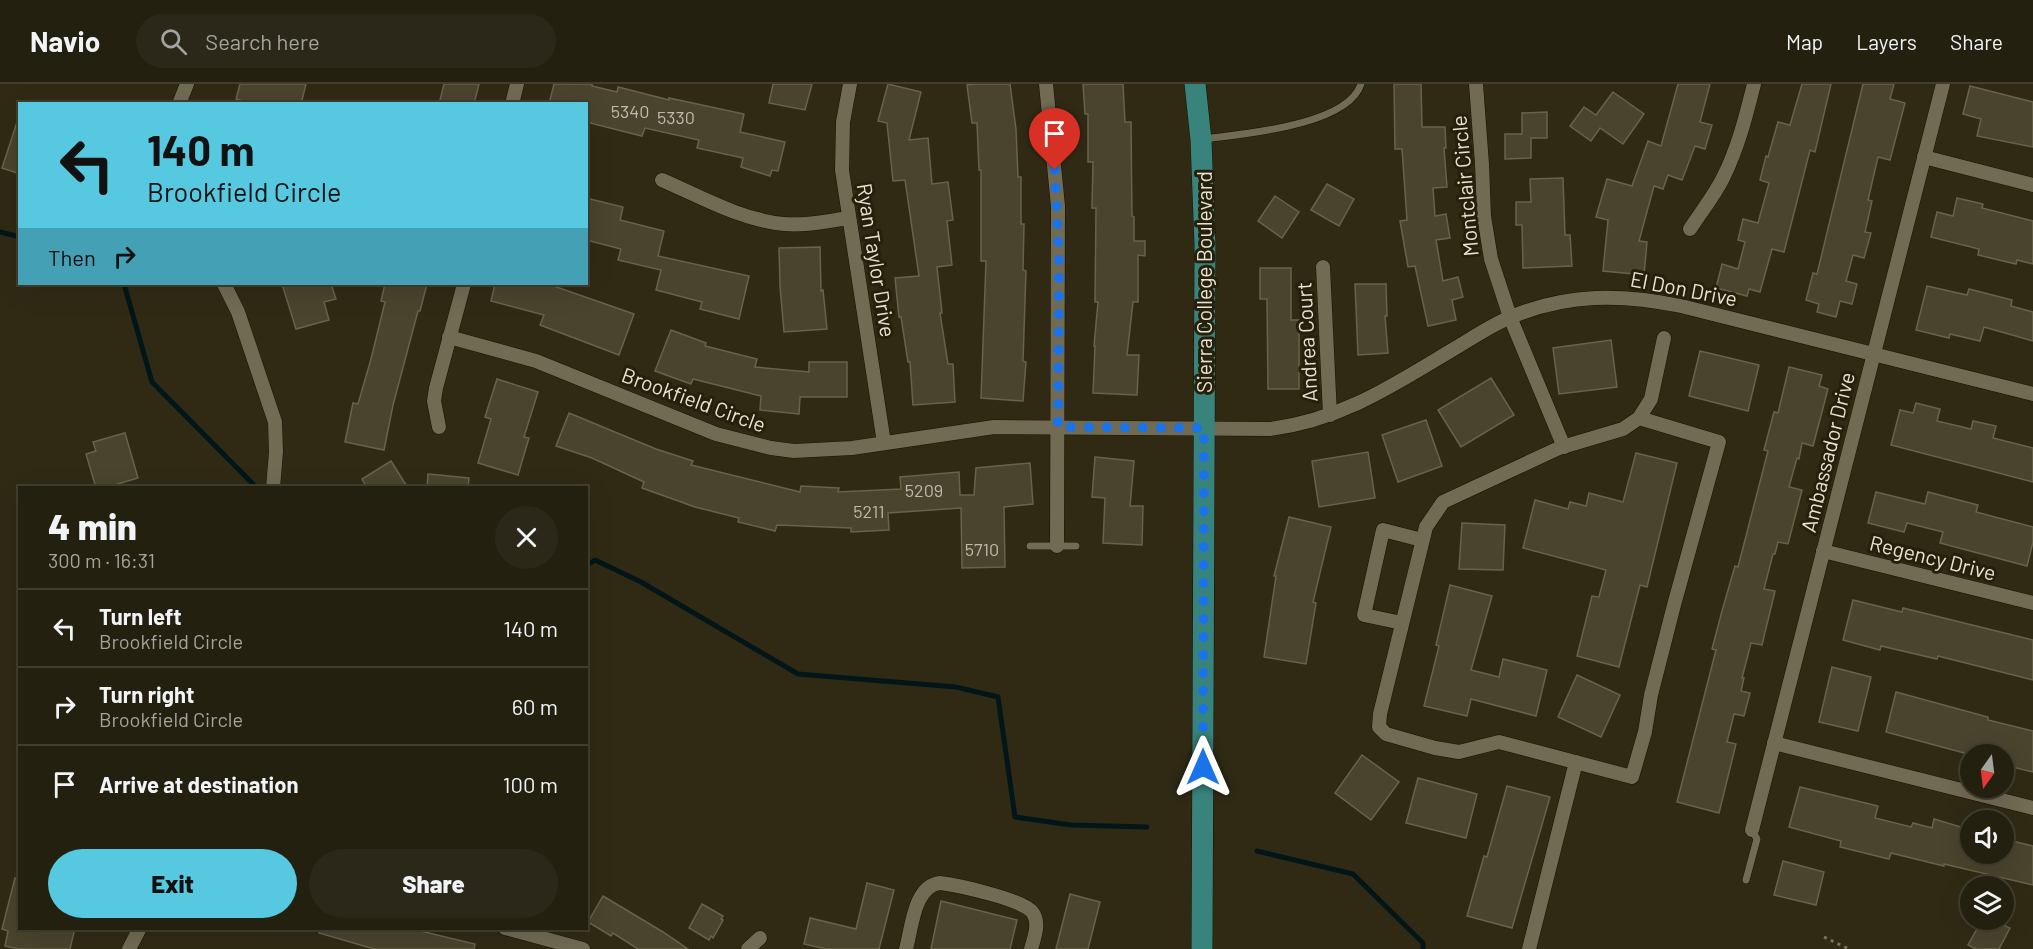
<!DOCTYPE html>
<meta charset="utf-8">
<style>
body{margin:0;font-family:Barlow,sans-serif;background:#2c2819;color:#f1f3f6;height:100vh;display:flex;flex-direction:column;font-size:22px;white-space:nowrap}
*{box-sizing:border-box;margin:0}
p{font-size:20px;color:#a3a39f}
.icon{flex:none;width:33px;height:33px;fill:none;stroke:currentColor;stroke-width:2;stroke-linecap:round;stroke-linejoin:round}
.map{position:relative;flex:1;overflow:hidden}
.sheet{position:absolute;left:18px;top:402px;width:570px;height:444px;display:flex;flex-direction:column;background:#242010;border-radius:0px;box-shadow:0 6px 24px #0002,0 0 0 2px #413e30}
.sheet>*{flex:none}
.hud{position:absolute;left:18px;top:18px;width:570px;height:183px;border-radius:0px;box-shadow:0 6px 24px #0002,0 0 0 2px #413e30;background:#56c9e1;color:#111;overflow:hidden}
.needle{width:39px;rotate:194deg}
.fabs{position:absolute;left:1960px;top:660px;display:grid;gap:12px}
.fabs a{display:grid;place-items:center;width:54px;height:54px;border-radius:50%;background:#242010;box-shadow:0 6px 24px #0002,0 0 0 2px #413e30;font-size:30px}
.pin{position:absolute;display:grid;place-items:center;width:51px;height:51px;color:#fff;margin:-62px -26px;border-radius:50% 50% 50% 0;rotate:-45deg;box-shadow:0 0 6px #0007}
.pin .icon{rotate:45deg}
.me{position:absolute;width:66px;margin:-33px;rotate:0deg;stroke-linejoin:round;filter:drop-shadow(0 0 4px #0008)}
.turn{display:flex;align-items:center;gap:21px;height:126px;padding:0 30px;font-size:27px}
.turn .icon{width:78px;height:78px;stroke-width:2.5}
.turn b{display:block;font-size:42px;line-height:51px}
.then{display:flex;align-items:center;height:57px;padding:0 30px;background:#0003;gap:12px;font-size:22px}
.round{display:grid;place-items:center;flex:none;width:63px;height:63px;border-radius:32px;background:#2c2819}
.head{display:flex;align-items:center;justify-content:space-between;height:102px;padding:0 30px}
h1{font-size:36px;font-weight:800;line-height:45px}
.action{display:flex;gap:12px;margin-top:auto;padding:12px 30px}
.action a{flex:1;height:69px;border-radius:36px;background:#56c9e1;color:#111;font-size:24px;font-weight:800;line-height:69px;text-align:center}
.action a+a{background:#2c2819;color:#f1f3f6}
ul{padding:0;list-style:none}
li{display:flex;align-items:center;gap:18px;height:78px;padding:0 30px;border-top:2px solid #413e30}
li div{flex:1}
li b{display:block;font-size:22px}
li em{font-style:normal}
header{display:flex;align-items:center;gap:36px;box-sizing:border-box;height:84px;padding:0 30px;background:#242010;border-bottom:2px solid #413e30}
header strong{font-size:28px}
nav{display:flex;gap:33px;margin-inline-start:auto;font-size:21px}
.search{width:420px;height:54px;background:#2c2819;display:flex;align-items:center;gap:15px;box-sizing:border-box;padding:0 21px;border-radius:33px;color:#a3a39f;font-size:22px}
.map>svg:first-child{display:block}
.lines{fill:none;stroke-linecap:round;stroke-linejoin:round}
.stream{stroke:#021619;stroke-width:5}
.building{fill:#4a442e;stroke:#69624b;stroke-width:1.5}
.lane-casing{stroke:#181201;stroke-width:8}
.street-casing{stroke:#181201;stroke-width:15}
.primary-casing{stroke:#181201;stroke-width:22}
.path{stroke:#787361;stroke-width:3;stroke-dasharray:3 4.5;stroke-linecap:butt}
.lane{stroke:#716b54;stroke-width:7}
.street{stroke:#716b54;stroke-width:14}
.primary{stroke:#38847d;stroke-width:21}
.route{stroke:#1a73e8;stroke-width:10;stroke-dasharray:0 18}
.labels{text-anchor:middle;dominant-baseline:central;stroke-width:6;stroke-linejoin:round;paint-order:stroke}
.number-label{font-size:18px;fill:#bfbaab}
.street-label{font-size:21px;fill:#e6e2d5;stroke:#26200b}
</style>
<header>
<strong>Navio</strong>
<div class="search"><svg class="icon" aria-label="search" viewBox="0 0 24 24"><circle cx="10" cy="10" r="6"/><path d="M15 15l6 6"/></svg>Search here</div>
<nav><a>Map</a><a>Layers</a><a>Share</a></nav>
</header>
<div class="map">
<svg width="2033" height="865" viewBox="0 0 2033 865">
<rect width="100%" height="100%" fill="#302a15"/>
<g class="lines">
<g class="stream">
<path d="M0 148 20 153"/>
<path d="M124 200 152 298 253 400"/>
<path d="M586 482 595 476 641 498 798 590 956 603 998 613 1015 733 1071 741 1147 743"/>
<path d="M1257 767 1353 790 1423 859V865"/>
</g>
</g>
<g class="building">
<path d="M240 0H306L301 20H254L236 15Z"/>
<path d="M444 0H479L474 20H439Z"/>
<path d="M554 0H592V2L617 8 618 3 669 16V14L744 30 740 48 785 58 778 87 772 86 770 92 741 83 743 74 697 64 699 56 645 44 642 52 586 38V20H549Z"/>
<path d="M773 0H812L805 26 769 19Z"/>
<path d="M888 0 921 8 909 56 928 54 932 100 948 98 953 136 947 137 952 181 937 183 942 229H940L948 280H953L955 318 913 321 910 278H908L901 233H899L895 194 919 192 905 96 893 97 887 39 878 37Z"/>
<path d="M975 0H1010L1016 45 1018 93H1021V140H1024L1023 186 1026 187 1023 277 1026 278 1023 317 981 314 986 177H981V86H979L977 39H972L967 1Z"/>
<path d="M1083 0H1123L1125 38H1131L1132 132 1134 133V157H1145V172L1138 171V218H1133L1127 271H1139L1137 311 1093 309 1095 262H1094L1098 218H1095L1096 124H1092L1093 78H1088V30H1085Z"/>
<path d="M1394 0H1421L1422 43H1445L1446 64H1444L1447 103 1433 104 1435 132 1446 130 1450 154 1436 156 1443 197 1458 193 1463 213 1452 216 1456 236 1428 242 1415 182 1408 183 1400 137 1407 136 1402 65H1395Z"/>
<path d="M1678 0H1710L1700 38 1712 41 1705 65 1695 62 1682 96 1668 91 1663 105 1654 102 1639 157 1647 158 1644 191 1603 187 1608 136 1596 133 1607 95 1632 102 1648 57 1661 62Z"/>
<path d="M1802 0H1831L1815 68 1810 66 1784 168 1772 165 1760 208 1749 205 1747 212 1716 204 1722 180 1738 185 1745 158 1738 156 1743 135 1758 139 1769 99 1760 96 1766 72 1768 73 1778 38 1790 41Z"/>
<path d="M1863 0H1894L1890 15 1905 19 1890 76 1878 73 1868 116 1872 117 1865 148 1871 149 1864 174 1853 171 1846 197 1857 200 1852 220 1840 217 1836 233 1817 228 1819 220 1806 216 1813 189 1817 190Z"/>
<path d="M1970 2 2033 18V63L1977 52 1981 35 1963 30Z"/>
<path d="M1613 8 1644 30 1623 60 1600 44 1591 57 1570 42 1584 23 1596 31Z"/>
<path d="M1547 28V54H1531V74L1505 75V50H1522V29Z"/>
<path d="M17 38 20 39V90L2 84Z"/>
<path d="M1563 94 1565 151H1570L1572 182 1523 184 1522 141H1516V118H1531L1530 95Z"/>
<path d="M1327 100 1354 115 1339 142 1311 126Z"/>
<path d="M1275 112 1299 128 1282 154 1258 137Z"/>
<path d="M586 114 623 123 620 136 664 147 658 172 749 192 739 235 700 225 702 218 656 206 661 186 618 176 621 165 586 156Z"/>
<path d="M1957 114 1983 120 1982 124 2033 137V180L2017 176 2016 180 1978 171 1979 165 1931 153 1937 128 1953 132Z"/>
<path d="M820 163 821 207 823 206 827 245 784 248 780 202 779 164Z"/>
<path d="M1260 184H1291V236H1299V305H1268L1267 215H1260Z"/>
<path d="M282 200H331L336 215 324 218 329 236 296 245Z"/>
<path d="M385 200H427L420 227H418L393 321 384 366 345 358 353 319 358 320 371 275 385 218 381 217Z"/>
<path d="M495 200H548L634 230 619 271 540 241 544 231 491 217Z"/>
<path d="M1355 200H1386L1387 232H1385L1388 269 1358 271Z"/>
<path d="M1927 202 1967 211 1969 205 2012 216 2011 222 2033 228V257L1984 243 1980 257 1950 250 1949 254 1916 246Z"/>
<path d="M671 246 706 259 705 262 757 275 755 283 809 288V278H847V313H800L799 330 760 326 761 312 693 295 691 300 655 287Z"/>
<path d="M1611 256 1617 303 1559 310 1553 264Z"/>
<path d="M1700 267 1759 281 1748 327 1689 312Z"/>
<path d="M1789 283 1822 291 1819 302 1828 305 1813 362 1802 359 1799 375 1797 374 1789 403 1802 406 1788 460 1778 458 1775 470H1773L1764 505 1775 507 1762 561 1751 559 1742 594H1744L1741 607 1750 609 1744 632 1734 630 1727 658 1736 660 1719 729 1677 718 1716 566 1712 565 1722 527 1735 482 1738 483 1768 367 1764 366 1774 328 1778 329Z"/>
<path d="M1491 294 1514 331 1461 363 1438 326Z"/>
<path d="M497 295 538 308 524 353 529 354 518 391 478 379 491 335 485 333Z"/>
<path d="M1916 319 1940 325 1937 337 1971 345 1973 337 1996 342 1993 354 2033 364V398L1891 361 1900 326 1913 329Z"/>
<path d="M569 329 656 365 693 377 691 381 800 408 801 402 839 404 838 408 901 405 900 393 959 388 960 411H974L976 384 1030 379 1033 420 1004 423 1005 483 962 484 961 424 888 429 889 446 851 448V444L777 441 775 447 738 438 739 434 695 423 642 404 644 398 592 374 556 362Z"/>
<path d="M1426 336 1442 382 1398 398 1382 351Z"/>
<path d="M125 349 138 394 104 404H96L86 370 96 367 93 358Z"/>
<path d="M1368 368 1375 414 1319 423 1312 377Z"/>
<path d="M1636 369 1677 379 1647 503 1640 501 1619 583 1577 572 1592 512 1599 513 1606 486 1523 464 1535 416 1568 425 1570 418 1586 422 1589 409 1623 418Z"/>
<path d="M1095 373 1134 377 1130 422H1143L1142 461 1103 459 1105 414 1092 413Z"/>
<path d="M391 377 408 404H367L362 395Z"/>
<path d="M428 390 469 394 468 404H427Z"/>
<path d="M1876 408 1925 420 1928 408 1978 421 1976 428 2033 443V458L2027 482 1940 459 1943 448 1907 439 1904 448 1868 439Z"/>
<path d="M1289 433 1331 443 1313 518 1316 519 1306 580 1264 573 1276 492H1274Z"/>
<path d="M1462 439 1505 441 1503 486 1459 485Z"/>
<path d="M1450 501 1492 512 1471 586 1499 593 1503 575 1547 586 1536 632 1471 615 1467 632 1424 622 1439 562 1436 561Z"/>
<path d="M1853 516 1902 528 1903 524 2033 556V596L1938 572 1937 575 1881 562 1880 566 1843 556Z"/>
<path d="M1832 583 1871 593 1858 647 1819 638Z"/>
<path d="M1577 591 1620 611 1601 653 1558 633Z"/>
<path d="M1896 608 1988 633V636L2033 647V688L2004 681V670H1968L1886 648Z"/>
<path d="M1362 671 1399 698 1371 736 1335 709Z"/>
<path d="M1418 694 1477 710 1466 754 1406 739Z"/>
<path d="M1507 702 1550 713 1512 844 1467 832 1484 772 1487 773Z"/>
<path d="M1800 703 1878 722 1875 734 1911 743 1913 739 1932 744 1934 735 1971 746V770H2004V755L2033 762V801L1944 780V782L1891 769 1889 775 1840 763 1841 757 1789 743Z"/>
<path d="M1783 777 1824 788 1816 821 1774 811Z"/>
<path d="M15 794 20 795V844H75L70 865H18L5 862 8 847 2 845Z"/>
<path d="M867 799 894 806 879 865H826L804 860 810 834 856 845Z"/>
<path d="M1070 810 1100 818 1088 865H1056Z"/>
<path d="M603 812 663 848 688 865H638L613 849 611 852 588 838Z"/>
<path d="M941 817 1017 836 1010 865H931Z"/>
<path d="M702 820 723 832 721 835 723 836 713 854 711 852 709 856 689 844Z"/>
<path d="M1982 836H1993L2010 844 1999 865H1976L1968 861Z"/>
<path d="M319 844H408L475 860 474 865H374L319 849Z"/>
</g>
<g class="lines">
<g class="lane-casing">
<g id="lane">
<path d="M1204 55C1241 50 1348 42 1361 0"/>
<path d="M1030 462H1076"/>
<path d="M1746 796 1757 755 1752 746"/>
</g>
</g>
<g class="street-casing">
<g id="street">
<path d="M850 0 843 38 842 86 884 359"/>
<path d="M1046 0 1058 122 1057 462"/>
<path d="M1476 0 1482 80 1484 132 1491 175 1510 233 1564 363"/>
<path d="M179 20 187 0"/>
<path d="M512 20 517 0"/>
<path d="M1924 73 2033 101"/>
<path d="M662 96C701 113 741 136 784 140 806 142 827 137 849 134"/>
<path d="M1690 145C1701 128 1714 112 1723 94 1738 64 1746 32 1754 0"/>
<path d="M1323 183 1330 331"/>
<path d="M224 200 238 228 275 338 276 368 273 404"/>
<path d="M449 253 536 277 716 350 771 364 794 367 852 364 994 343 1270 345C1341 336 1392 302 1452 266 1471 255 1491 241 1511 233 1568 209 1622 210 1681 222L2033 310"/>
<path d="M1639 334 1719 358 1674 521 1651 611 1645 648 1632 693 1499 658 1459 668 1435 664 1386 650 1379 643 1380 630 1426 443 1443 418 1559 364 1623 345 1639 334 1651 315 1664 254"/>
<path d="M439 343 434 317 436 304 464 200"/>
<path d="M1823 467 2033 519"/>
<path d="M1402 539 1364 531 1383 446 1422 456"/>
<path d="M1774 659 2033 724"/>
<path d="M1752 746 1943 0"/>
<path d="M505 844 583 865"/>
<path d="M129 865 140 844"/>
<path d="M748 865 760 854"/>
<path d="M906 865C912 843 914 802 940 799 957 801 1026 816 1033 829 1040 840 1034 854 1031 865"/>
<path d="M1529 865 1576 678"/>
</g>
</g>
<g class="primary-casing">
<path id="primary" d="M1195 0 1201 56 1205 161 1202 865"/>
</g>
<path class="path" d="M1824 853 1849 865"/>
<use href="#lane" class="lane"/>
<use href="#street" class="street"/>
<use href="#primary" class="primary"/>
</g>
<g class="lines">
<path class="route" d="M1055 86 1059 177 1058 343 1204 344 1203 683"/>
</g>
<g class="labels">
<g class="number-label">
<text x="630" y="27">5340</text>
<text x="676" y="33">5330</text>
<text x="924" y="406">5209</text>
<text x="869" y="427">5211</text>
<text x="982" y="465">5710</text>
</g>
<g class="street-label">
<text transform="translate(1464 102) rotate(-95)">Montclair Circle</text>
<text transform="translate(877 176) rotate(81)">Ryan Taylor Drive</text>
<text transform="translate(1203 198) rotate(-90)">Sierra College Boulevard</text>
<text transform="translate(1684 204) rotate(11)">El Don Drive</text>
<text transform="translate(1306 258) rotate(-93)">Andrea Court</text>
<text transform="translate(694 315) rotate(20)">Brookfield Circle</text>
<text transform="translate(1827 368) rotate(-76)">Ambassador Drive</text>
<text transform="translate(1933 473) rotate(14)">Regency Drive</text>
</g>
</g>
</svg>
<div class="fabs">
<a><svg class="needle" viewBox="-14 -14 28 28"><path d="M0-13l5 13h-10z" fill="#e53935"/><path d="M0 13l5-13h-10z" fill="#a3a39f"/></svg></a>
<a><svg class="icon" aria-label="sound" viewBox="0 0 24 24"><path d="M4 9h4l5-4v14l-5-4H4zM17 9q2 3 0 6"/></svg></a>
<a><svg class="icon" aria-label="layers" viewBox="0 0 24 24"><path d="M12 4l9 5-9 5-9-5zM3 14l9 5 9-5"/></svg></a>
</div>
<div class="pin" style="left:1055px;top:86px;background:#d93025"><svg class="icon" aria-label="arrive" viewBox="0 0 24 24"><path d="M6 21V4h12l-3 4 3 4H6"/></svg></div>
<svg class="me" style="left:1203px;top:683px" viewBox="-20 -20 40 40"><path d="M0-17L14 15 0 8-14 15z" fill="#1a73e8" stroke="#fff" stroke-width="4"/></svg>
<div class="hud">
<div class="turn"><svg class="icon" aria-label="left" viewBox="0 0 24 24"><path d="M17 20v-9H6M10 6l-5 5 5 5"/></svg><div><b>140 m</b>Brookfield Circle</div></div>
<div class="then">Then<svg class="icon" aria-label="right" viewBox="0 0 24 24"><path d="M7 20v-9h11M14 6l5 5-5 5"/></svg></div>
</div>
<section class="sheet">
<div class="head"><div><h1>4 min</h1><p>300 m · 16:31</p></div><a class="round"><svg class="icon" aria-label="close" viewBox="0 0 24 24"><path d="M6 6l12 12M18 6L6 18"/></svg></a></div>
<ul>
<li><svg class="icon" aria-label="left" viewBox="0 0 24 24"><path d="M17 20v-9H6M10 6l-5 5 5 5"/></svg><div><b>Turn left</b><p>Brookfield Circle</p></div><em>140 m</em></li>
<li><svg class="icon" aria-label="right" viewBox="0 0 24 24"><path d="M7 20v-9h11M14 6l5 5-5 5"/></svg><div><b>Turn right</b><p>Brookfield Circle</p></div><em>60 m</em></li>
<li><svg class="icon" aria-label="arrive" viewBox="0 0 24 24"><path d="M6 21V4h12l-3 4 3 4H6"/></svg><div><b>Arrive at destination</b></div><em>100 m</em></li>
</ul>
<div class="action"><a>Exit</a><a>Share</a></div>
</section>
</div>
